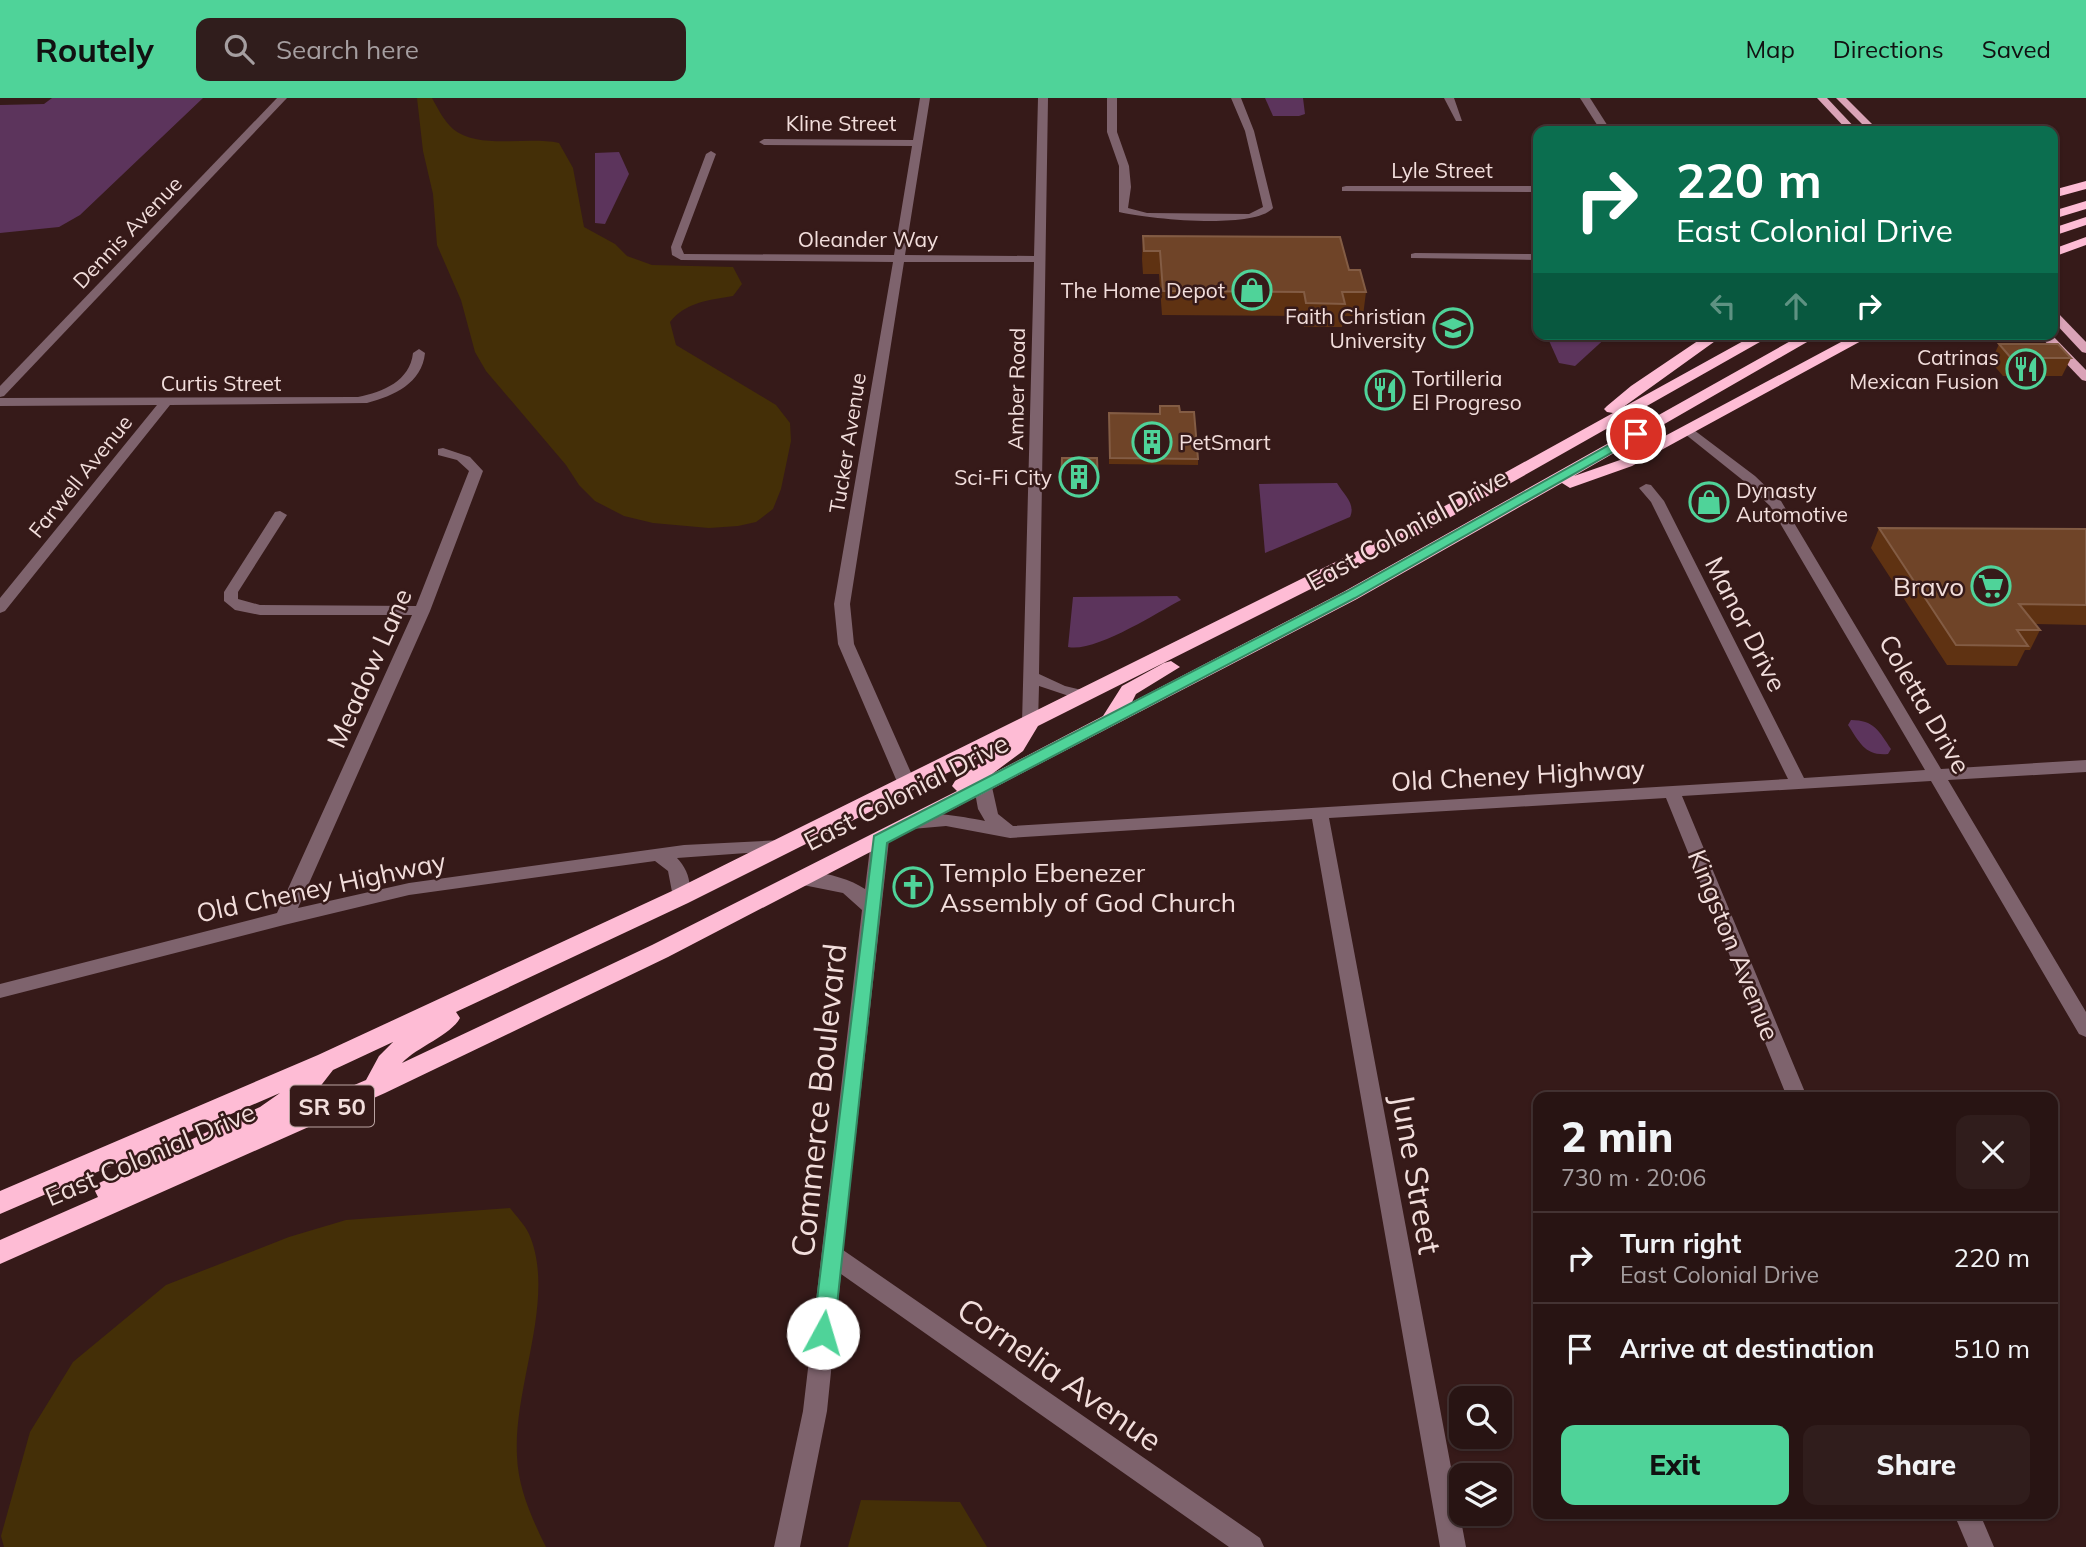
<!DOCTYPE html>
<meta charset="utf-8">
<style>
body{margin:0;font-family:Mulish,sans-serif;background:#301d1c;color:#f1f3f6;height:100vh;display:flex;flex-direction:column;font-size:26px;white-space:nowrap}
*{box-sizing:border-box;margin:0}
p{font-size:23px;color:#a59ea0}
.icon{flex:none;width:38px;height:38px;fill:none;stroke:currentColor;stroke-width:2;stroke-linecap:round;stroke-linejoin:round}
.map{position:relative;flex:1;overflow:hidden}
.details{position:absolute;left:1533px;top:994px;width:525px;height:427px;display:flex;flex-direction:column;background:#281413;border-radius:14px;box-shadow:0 2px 5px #0004,0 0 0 2px #433}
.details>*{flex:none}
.banner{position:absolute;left:1533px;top:28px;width:525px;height:214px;border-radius:14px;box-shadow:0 2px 5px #0004,0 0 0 2px #433;background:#0b6e4f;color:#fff;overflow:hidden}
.buttons{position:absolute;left:1449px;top:1288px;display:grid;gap:14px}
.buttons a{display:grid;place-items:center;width:63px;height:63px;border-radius:14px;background:#281413;box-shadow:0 2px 5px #0004,0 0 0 2px #433;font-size:35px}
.pin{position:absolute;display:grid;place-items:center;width:60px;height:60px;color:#fff;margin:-30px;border:4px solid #fff;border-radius:50%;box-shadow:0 2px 7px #0007}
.me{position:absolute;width:77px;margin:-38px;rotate:6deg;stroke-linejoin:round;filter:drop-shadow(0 0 5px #0008)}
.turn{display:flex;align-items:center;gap:24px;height:147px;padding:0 28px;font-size:32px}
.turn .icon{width:91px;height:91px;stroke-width:2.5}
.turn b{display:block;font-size:49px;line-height:60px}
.lanes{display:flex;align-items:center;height:66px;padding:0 28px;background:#0003;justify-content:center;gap:35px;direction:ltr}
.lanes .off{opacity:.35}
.round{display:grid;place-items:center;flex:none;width:74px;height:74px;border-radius:14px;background:#301d1c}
.overview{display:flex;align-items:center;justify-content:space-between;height:119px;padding:0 28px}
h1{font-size:42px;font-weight:800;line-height:52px}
.primary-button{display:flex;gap:14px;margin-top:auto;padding:14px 28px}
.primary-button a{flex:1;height:80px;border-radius:14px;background:#4fd399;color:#111;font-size:28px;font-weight:800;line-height:80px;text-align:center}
.primary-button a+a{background:#301d1c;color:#f1f3f6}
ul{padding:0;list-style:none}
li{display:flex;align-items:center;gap:21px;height:91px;padding:0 28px;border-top:2px solid #433}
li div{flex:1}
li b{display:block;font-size:26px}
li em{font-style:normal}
header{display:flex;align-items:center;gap:42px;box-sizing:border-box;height:98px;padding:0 35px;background:#4fd399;color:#111}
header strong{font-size:33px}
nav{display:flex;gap:38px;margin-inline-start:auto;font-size:24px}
.search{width:490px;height:63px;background:#301d1c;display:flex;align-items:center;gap:18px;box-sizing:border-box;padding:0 24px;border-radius:14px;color:#a59ea0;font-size:26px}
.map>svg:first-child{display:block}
.green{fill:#442f07}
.water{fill:#5c345c}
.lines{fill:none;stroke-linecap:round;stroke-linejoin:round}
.minor{fill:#7e636d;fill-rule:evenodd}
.major{fill:#daa3b7;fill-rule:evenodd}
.highway{fill:#febcd5;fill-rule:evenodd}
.wall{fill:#5f3212}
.building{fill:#6f4428;stroke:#835c44;stroke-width:2}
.route{fill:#4fd399;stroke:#338963;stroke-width:2}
.labels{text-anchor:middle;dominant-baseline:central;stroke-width:5;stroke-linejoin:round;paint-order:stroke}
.far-street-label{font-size:21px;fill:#f2dedc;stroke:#361a19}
.far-poi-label{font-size:21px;fill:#f2dedc;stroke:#361a19;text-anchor:end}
.shield{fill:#361a19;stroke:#baa3a2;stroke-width:2}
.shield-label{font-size:24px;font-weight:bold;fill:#f2dedc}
.street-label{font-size:26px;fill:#f2dedc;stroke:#361a19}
.poi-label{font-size:26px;fill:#f2dedc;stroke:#361a19;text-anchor:end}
.near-street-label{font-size:32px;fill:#f2dedc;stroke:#361a19}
</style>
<header>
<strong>Routely</strong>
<div class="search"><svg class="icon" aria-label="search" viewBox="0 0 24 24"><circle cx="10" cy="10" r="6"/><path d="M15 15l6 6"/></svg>Search here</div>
<nav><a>Map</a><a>Directions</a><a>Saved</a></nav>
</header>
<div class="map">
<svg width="2086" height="1449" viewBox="0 0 2086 1449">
<rect width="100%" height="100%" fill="#361a19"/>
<g class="green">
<path d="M417 0H432C438 11 444 23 453 31 478 52 527 38 559 45L573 70 584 129 615 146 627 158 652 167 733 169 742 186 733 198C709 202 686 204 670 224L676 247 776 307 790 325 791 343 781 391 773 411 756 424 738 428 709 430 653 425 624 418 595 403 579 387 566 367 486 273 475 254 461 202 437 147 433 96 423 53Z"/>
<path d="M510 1110C516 1118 525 1127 529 1136 557 1200 513 1288 517 1358 518 1390 532 1421 546 1449H4L1 1438 30 1334 73 1264 166 1187 289 1139 346 1122Z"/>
<path d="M861 1402 960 1404 987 1449H848Z"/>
</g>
<g class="water">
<path d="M52 0H203L80 117 59 129 0 135V7L44 6Z"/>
<path d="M1265 0H1303L1305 16 1299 18H1273Z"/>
<path d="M619 54 629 76 605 126 595 125V55Z"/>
<path d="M1546 236H1610L1575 268 1559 265Z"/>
<path d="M1337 385C1344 397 1356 406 1350 419L1265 455 1259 386Z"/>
<path d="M1177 498 1181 502C1156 515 1095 555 1068 549L1073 499Z"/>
<path d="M1851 622C1874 622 1879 633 1891 651L1888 656C1865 658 1860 645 1848 627Z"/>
</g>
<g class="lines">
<g class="minor">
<path d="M277 0H287L4 298 0 299V288Z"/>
<path d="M920 0H930L905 157 1034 158 1038 0H1048L1039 576 1065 588 1090 594 1092 598 1084 603 1039 588 1038 625 1030 630 1022 625 1034 164H904L850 506 854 546 916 686 907 692 898 686 838 546 834 506 893 164 681 162 672 157 671 149 706 56 711 53 716 56 681 149 684 156 894 157 912 48 764 47 759 44 764 41 913 42Z"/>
<path d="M1107 0H1117V34L1129 68 1131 89 1128 110 1147 115 1249 116 1263 109 1245 33 1231 0H1241L1254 33 1273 110C1255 132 1148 121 1119 114V68L1107 34Z"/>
<path d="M1444 0H1454L1462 23H1456Z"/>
<path d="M1580 0H1590L1611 33H1601Z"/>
<path d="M1346 88H1538V94L1342 93V89Z"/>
<path d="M1415 155 1538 156V162L1411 160V156Z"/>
<path d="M419 251 425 255C422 285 394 298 367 305L170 307 5 513 0 515V500L157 307 0 308V300L358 299C383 294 410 283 413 255Z"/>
<path d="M1690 329 1755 378 1781 403 1941 671 2086 662V674L1948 682 2086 914V939L2079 936 1931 683 1682 698 1807 999H1787L1666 700 1329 720 1466 1449H1440L1312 721 1010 740 946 728 912 731 903 725C915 708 967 720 985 723L978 711 974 689 983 683 992 689 998 716 1013 728 1788 681 1651 404 1639 390 1646 386 1651 387 1664 403 1804 680 1925 672 1770 408 1745 384 1685 336 1683 333Z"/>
<path d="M443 350 470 359 483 373 430 513 298 810 409 785 684 747 781 742 787 744 790 748 787 752 677 760C688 771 694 789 686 804H674L668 773 655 763 409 797 284 827 0 900V886L277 815 412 517H260L235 512 224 503V494L275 414 280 413 287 417 238 494V501L260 507 416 508 469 373 457 362 438 357V351Z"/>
<path d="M880 736 889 742 843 1152 1260 1440 1264 1449H1229L841 1176 827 1313 800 1449H774L803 1313 862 812 843 795 803 787 797 786 794 781 797 776C817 771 848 780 865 791L871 742Z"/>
<path d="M1954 1416H1980L1994 1449H1968Z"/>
</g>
<g class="major">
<path d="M1817 0H1827L1858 33H1848Z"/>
<path d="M1836 0H1846L1879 33H1869Z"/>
<path d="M2053 212 2057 214 2086 244V255L2082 254 2053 223Z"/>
<path d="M2038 236H2051L2086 272V283L2082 282Z"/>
</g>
<g class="highway">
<path d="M2086 83V91L2053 100V92Z"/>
<path d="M2086 103V111L2053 121V113Z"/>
<path d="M2086 119V127L2053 138V130Z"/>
<path d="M2086 139V147L2053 159V151Z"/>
<path d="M1708 236H1725L1622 310 1756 236H1774L1426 433 1038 628 1023 653 992 676 1103 618 1122 588 1164 565 1171 563 1180 569 1136 596 1132 604 1345 493 1803 236H1821L1574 378 1620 362 1856 236H1874L1632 368 1570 390 1562 385 1357 501 668 859 385 995 0 1166V1142L98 1099 95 1093 99 1085 260 1009 280 995 0 1116V1093L318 957 672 793 1414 425 1613 315 1607 314 1604 311 1607 308 1631 288ZM1009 644 955 683 952 688 957 693 652 847 402 965C417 949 451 937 460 920L456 914 688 805ZM393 944 379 958 366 982 289 1015 312 999 333 972Z"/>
</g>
</g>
<g class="wall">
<path d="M1143 138 1349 172 1366 194 1363 218H1344L1342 229H1304L1301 218 1162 217 1159 176H1143L1142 161Z"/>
<path d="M1999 246 2071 260 2062 278H2003L1991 264Z"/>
<path d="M1160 308 1180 314 1198 361V367L1109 366V315L1159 316Z"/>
<path d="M1062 360H1097L1098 391H1061Z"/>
<path d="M1879 430 2086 431V527L2035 526 2040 532 2030 552H2025L2017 568 1947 567 1871 450Z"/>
</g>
<g class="building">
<path d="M1143 138 1340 139 1349 172H1360L1366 194H1342L1345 206 1306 205 1304 194 1163 193 1160 153H1144Z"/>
<path d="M1999 246H2058L2071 260H2011Z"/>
<path d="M1160 308H1179L1180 314H1194L1198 361 1110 360 1109 315 1160 316Z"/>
<path d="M1062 360H1097L1098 385 1061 384Z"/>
<path d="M1879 430 2086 431V507L2019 506 2040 532H2017L2028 548 1956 547Z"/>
</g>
<path class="route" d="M1636 332 1642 336 1641 338 1355 500 887 745 834 1235 831 1242 823 1245 816 1242 813 1235 874 738 1346 494Z"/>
<defs>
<g id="shop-ring" transform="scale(2.0125)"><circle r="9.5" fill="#361a19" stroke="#4fd399" stroke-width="1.5"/><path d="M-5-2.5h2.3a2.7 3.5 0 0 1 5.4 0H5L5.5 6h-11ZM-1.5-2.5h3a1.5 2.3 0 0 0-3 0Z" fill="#4fd399"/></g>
<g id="university-ring" transform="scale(2.0125)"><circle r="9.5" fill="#361a19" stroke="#4fd399" stroke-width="1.5"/><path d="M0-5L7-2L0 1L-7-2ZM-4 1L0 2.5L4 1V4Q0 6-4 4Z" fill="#4fd399"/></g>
<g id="restaurant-ring" transform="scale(2.0125)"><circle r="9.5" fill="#361a19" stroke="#4fd399" stroke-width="1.5"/><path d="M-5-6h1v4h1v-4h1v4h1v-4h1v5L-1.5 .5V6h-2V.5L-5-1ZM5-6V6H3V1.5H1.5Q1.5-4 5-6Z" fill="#4fd399"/></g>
<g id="building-ring" transform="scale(2.0125)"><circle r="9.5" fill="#361a19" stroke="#4fd399" stroke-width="1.5"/><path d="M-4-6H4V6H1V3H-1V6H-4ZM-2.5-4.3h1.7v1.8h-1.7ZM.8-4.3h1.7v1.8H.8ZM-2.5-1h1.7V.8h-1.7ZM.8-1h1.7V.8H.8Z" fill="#4fd399"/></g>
<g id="supermarket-ring" transform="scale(2.0125)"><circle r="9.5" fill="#361a19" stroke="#4fd399" stroke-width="1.5"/><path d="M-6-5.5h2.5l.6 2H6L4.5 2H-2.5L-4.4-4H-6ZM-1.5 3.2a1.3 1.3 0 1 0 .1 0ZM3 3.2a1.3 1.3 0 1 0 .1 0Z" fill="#4fd399"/></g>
<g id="church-ring" transform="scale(2.0125)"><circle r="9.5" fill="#361a19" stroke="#4fd399" stroke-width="1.5"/><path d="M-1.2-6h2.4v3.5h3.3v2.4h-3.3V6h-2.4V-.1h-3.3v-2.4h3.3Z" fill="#4fd399"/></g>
</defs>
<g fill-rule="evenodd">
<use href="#shop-ring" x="1252" y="192"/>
<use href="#university-ring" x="1453" y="230"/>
<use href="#restaurant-ring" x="2026" y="271"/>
<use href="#restaurant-ring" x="1385" y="292"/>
<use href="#building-ring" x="1152" y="344"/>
<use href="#building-ring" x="1079" y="379"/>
<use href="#shop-ring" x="1709" y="404"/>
<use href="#supermarket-ring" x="1991" y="488"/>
<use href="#church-ring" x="913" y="789"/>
</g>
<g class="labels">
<g class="far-street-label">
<text x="841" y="25">Kline Street</text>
<text x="1442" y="72">Lyle Street</text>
<text transform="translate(127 134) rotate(-46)">Dennis Avenue</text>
<text x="868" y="141">Oleander Way</text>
<text x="221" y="285">Curtis Street</text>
<text transform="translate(1016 291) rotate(-89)">Amber Road</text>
<text transform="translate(847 345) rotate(-81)">Tucker Avenue</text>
<text transform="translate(80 378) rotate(-51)">Farwell Avenue</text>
</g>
<g class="far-poi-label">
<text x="1225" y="192">The Home Depot</text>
<text x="1426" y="218">Faith Christian<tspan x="1426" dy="24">University</tspan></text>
<text x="1999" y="259">Catrinas<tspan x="1999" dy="24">Mexican Fusion</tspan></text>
<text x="1412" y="280" text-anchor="start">Tortilleria<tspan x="1412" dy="24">El Progreso</tspan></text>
<text x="1179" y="344" text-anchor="start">PetSmart</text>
<text x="1052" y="379">Sci-Fi City</text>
<text x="1736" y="392" text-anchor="start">Dynasty<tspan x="1736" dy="24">Automotive</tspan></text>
</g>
<rect class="shield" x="290" y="987.5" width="84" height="41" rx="5"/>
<g class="shield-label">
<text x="332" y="1008">SR 50</text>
</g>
<g class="street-label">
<text transform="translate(1407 431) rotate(-29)">East Colonial Drive</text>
<text transform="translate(1746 526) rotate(63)">Manor Drive</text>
<text transform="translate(369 570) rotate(-66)">Meadow Lane</text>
<text transform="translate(1925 606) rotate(60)">Coletta Drive</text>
<text transform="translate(1518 677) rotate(-3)">Old Cheney Highway</text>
<text transform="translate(906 694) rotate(-27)">East Colonial Drive</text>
<text transform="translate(321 789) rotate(-12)">Old Cheney Highway</text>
<text transform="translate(1734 847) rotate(68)">Kingston Avenue</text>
<text transform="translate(150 1056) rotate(-23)">East Colonial Drive</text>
</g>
<g class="poi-label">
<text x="1964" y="488">Bravo</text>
<text x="940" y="774" text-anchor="start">Templo Ebenezer<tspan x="940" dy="30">Assembly of God Church</tspan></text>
</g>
<g class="near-street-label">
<text transform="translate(818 1002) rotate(-84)">Commerce Boulevard</text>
<text transform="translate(1417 1076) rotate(80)">June Street</text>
<text transform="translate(1060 1276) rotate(35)">Cornelia Avenue</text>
</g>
</g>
</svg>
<div class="buttons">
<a><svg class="icon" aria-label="search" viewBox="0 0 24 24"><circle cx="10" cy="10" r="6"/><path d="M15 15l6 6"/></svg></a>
<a><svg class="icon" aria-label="layers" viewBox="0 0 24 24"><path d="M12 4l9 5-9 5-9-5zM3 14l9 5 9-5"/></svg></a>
</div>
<div class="pin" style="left:1636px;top:336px;background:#d93025"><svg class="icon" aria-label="arrive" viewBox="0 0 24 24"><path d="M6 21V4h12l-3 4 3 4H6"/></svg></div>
<svg class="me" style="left:823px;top:1235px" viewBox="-20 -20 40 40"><circle r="19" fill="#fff"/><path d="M0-13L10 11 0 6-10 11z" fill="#4fd399"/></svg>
<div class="banner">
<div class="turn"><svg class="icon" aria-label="right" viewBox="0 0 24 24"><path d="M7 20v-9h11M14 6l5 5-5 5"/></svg><div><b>220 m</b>East Colonial Drive</div></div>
<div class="lanes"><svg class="icon off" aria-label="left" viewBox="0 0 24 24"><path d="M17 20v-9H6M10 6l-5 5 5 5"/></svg><svg class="icon off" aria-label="ahead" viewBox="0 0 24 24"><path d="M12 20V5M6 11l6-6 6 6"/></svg><svg class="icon" aria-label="right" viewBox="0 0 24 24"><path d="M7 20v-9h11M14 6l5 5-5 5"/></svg></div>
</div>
<section class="details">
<div class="overview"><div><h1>2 min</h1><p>730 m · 20:06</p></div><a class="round"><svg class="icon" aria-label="close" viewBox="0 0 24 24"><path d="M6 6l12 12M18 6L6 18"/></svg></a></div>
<ul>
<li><svg class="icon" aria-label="right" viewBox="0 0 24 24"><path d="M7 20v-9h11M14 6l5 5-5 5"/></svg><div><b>Turn right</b><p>East Colonial Drive</p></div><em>220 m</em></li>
<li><svg class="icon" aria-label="arrive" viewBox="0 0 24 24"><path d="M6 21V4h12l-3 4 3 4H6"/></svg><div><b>Arrive at destination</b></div><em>510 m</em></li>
</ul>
<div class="primary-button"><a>Exit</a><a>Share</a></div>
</section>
</div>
